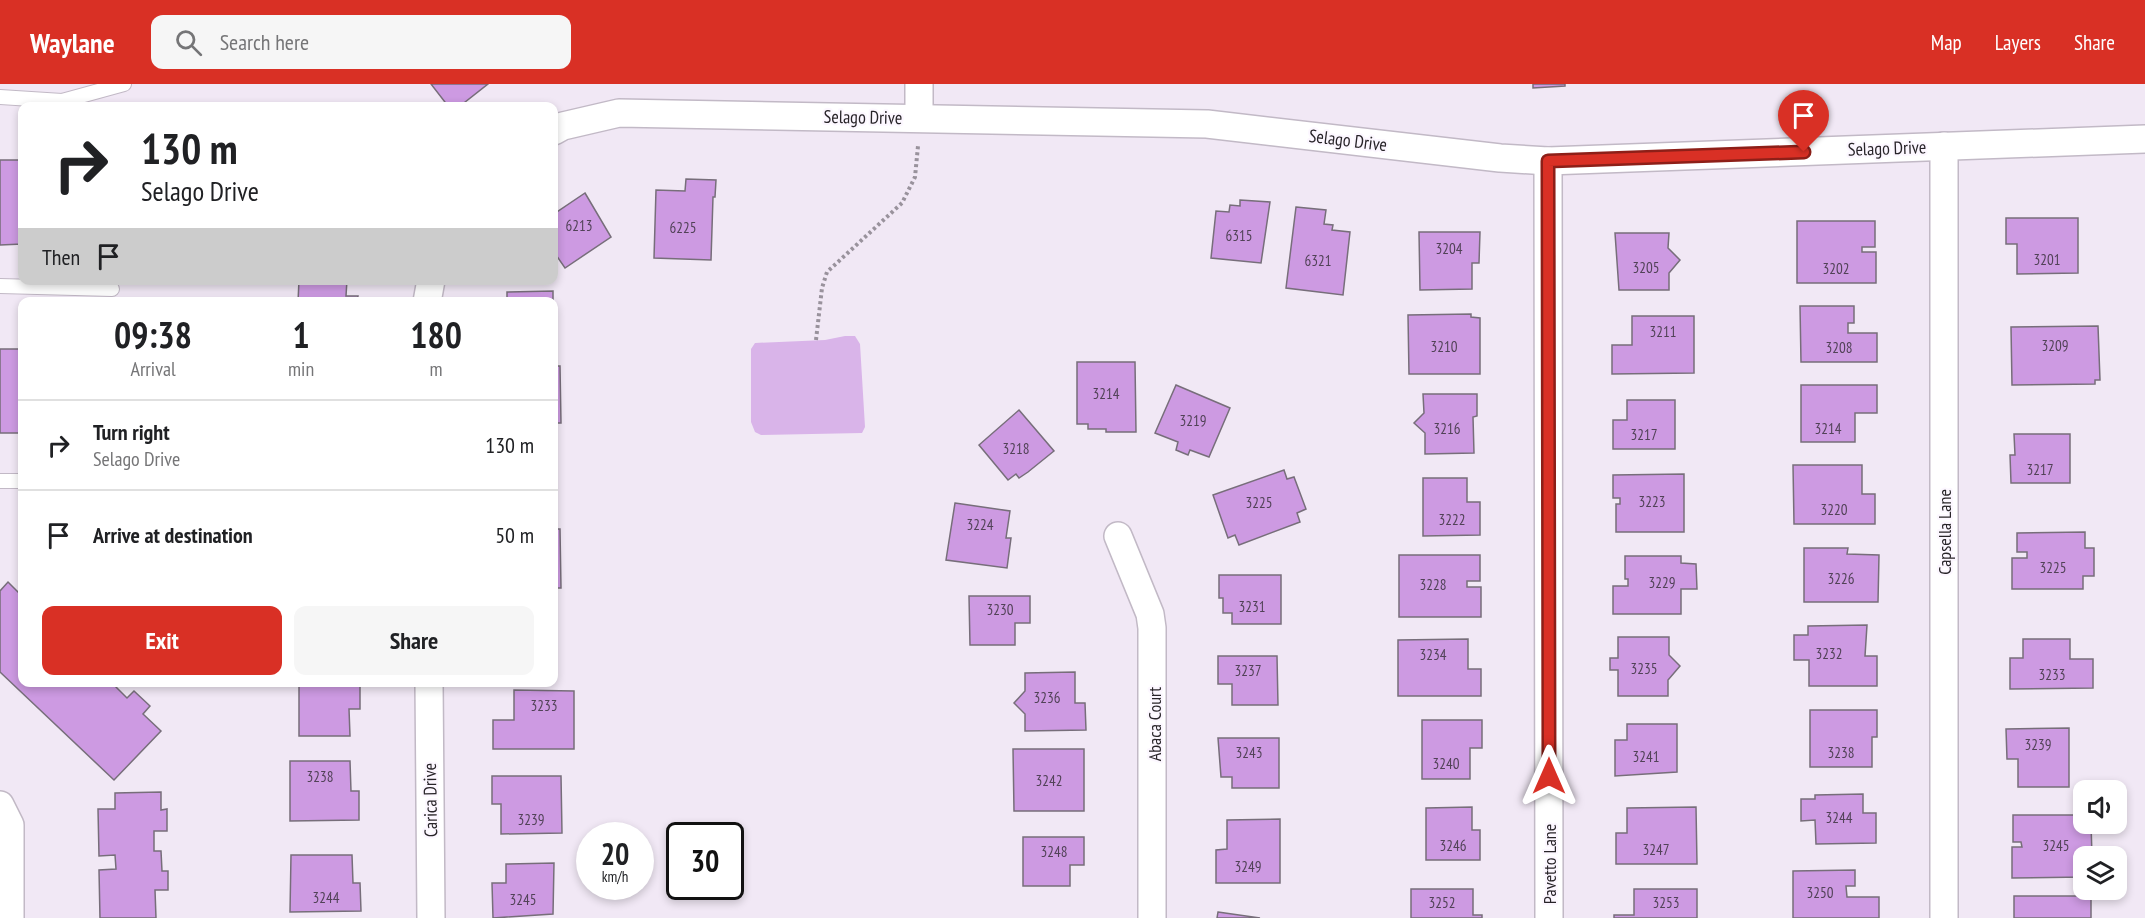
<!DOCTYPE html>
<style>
body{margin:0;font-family:"PT Sans Narrow",sans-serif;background:#f6f6f6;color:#202124;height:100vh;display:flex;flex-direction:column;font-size:22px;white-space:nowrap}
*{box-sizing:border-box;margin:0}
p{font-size:20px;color:#757577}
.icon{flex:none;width:33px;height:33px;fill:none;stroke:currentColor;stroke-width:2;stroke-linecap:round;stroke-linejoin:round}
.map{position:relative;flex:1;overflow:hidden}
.panel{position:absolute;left:18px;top:213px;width:540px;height:390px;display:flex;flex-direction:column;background:#fff;border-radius:12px;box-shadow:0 3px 9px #0003}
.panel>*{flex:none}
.banner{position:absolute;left:18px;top:18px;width:540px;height:183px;border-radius:12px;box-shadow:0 3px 9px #0003;background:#fff;color:#202124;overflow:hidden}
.controls{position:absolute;left:2073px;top:696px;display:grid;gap:12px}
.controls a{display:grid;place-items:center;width:54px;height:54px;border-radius:12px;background:#fff;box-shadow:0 3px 9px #0003;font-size:30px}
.speed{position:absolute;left:576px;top:738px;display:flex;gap:12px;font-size:30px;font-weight:700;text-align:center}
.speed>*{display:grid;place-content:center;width:78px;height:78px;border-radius:50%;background:#fff;box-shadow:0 3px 9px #0003;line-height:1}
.speed small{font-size:15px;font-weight:400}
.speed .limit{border:3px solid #111;border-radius:9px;background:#fff;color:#111}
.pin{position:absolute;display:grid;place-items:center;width:51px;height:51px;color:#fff;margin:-62px -26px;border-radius:50% 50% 50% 0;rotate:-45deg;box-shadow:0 0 6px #0007}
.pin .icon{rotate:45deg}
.me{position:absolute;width:66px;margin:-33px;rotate:0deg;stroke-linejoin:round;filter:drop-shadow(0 0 4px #0008)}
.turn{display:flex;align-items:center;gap:21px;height:126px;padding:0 24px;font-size:27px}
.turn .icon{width:78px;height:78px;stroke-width:2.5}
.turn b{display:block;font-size:42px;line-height:51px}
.then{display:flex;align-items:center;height:57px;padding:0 24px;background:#0003;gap:12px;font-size:22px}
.eta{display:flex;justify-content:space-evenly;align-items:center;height:102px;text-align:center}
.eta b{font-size:36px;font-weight:800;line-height:42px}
.action{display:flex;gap:12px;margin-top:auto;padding:12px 24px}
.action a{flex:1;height:69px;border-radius:12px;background:#d93025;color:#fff;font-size:24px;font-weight:800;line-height:69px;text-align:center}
.action a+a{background:#f6f6f6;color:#202124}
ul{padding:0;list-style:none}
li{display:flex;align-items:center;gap:18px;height:90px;padding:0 24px;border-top:2px solid #e0e0e0}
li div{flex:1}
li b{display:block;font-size:22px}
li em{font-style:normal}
header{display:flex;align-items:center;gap:36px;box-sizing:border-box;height:84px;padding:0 30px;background:#d93025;color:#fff}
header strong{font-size:28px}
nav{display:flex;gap:33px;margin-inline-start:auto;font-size:21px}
.search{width:420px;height:54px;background:#f6f6f6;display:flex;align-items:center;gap:15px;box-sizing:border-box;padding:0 21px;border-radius:12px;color:#757577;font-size:22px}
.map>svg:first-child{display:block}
.green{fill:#d9b4e9}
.building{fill:#cd9ae2;stroke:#776e7a;stroke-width:1.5}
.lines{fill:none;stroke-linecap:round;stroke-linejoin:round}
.service-casing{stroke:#c2b9c6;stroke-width:16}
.minor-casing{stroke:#c2b9c6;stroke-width:30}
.path{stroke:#99929c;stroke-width:4;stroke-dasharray:3 3;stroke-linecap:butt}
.service{stroke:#fff;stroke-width:14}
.minor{stroke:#fff;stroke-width:27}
.route-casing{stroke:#8d1f18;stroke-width:15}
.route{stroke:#d93025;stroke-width:10}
.labels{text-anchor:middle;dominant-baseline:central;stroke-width:4.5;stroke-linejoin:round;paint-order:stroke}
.number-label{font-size:15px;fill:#514257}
.street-label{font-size:18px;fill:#282429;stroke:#fcf7ff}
</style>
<header>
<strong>Waylane</strong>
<div class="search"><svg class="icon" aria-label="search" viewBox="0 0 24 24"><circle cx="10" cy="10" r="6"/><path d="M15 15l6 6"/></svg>Search here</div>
<nav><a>Map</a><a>Layers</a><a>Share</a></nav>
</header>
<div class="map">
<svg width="2145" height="834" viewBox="0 0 2145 834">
<rect width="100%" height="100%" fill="#f1e8f5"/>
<path class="green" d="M845 252H855L860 260 865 343 862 349 761 351 755 348 751 338V265L755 259 825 256Z"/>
<g class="building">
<path d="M431 0H488L460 22H448Z"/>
<path d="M1533 0H1565V2L1533 4Z"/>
<path d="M0 76H22V160L0 161Z"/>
<path d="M686 95 716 96 715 113H713L711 176 654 174 656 106 685 107Z"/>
<path d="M585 109 611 153 565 184 554 168V130Z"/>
<path d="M1240 116 1270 118 1261 179 1211 174 1216 127 1229 128 1230 121 1240 122Z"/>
<path d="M1296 123 1326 126 1324 140 1333 141 1332 146 1350 148 1343 211 1286 204Z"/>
<path d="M2006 134H2078V189L2017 190V160H2006Z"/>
<path d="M1797 137H1875V163H1862V168H1876V199H1797Z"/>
<path d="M1419 148H1480L1479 179H1472V205L1420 206Z"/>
<path d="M1615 149H1669L1668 164 1680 176 1669 189V206H1619Z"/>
<path d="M299 196H347L346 212H358L357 218H298Z"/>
<path d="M553 207V218H507V208Z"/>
<path d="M1800 222H1854V239H1848V249H1877V278H1801Z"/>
<path d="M1471 230V233L1480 234V290H1409L1408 231Z"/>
<path d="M1632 232H1694V289L1612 290V261H1632Z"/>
<path d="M2098 242 2100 296H2095V300L2012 301 2011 243Z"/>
<rect x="0" y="265" width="22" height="84"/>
<path d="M1077 278H1135L1136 348H1106V345H1088V340H1077Z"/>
<path d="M554 282H560L561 339H554Z"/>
<path d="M1176 301 1230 324 1209 373 1190 366 1188 371 1176 366 1178 358 1155 349Z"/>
<path d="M1801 301H1877V329H1855V358H1801Z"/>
<path d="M1423 310H1477V332L1473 333 1474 369 1425 370V349L1414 339 1424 329Z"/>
<path d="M1627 316H1675V365H1613V336H1627Z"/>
<path d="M1019 326 1054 367 1028 388 1019 394 1016 390 1008 396 979 361Z"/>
<path d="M2014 350H2070V399H2011L2010 371H2015Z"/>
<path d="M1793 381H1862V410H1875V440H1794Z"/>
<path d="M1284 386 1287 395 1294 393 1306 425 1297 429 1300 438 1239 461 1235 451 1228 454 1213 411Z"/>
<path d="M1684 390V448H1616V420H1620V414H1613V391Z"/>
<path d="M1423 394H1467V418H1480V451L1423 452Z"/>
<path d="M955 419 1010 427 1006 454H1011L1007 484 946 476Z"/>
<path d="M554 445H560L561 504H554Z"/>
<path d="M2085 448V464H2094V492H2083V505H2012V474H2027V468H2017V449Z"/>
<path d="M1804 464H1848L1847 470 1879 471 1878 518H1804Z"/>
<path d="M1399 471H1480V497H1467V503H1481V533H1399Z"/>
<path d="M1625 472H1681V479L1696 480 1697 505H1681V530H1613V502H1628V495H1625Z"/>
<path d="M1219 491H1281V540H1232V529H1223V514H1219Z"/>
<path d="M8 498 22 512V598H117L114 601 127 614 134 607 150 622 143 630 161 647 114 696 0 588V507Z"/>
<path d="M969 512H1030V539H1015V561H970Z"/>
<path d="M1867 541 1865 572H1877V602H1809V576H1794V551H1808V542Z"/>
<path d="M1618 553H1669V571L1680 582 1668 596V612H1618V586H1610V574H1618Z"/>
<path d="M1468 555V585H1481V612H1398V556Z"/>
<path d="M2023 555H2070V575H2093V604L2010 605V574H2023Z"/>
<path d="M1218 572H1277L1278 621H1232V600H1218Z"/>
<path d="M1075 588V619H1085L1086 646 1025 647V630L1014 619 1025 607V589Z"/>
<path d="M299 598H360V625H349L350 652H299Z"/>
<path d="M514 606 574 607V665H493V636H514Z"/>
<path d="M1810 626H1877V653H1872V683H1810Z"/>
<path d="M1422 636H1482V664H1470V695H1422Z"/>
<path d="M1627 640H1677V688L1615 692V656H1627Z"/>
<path d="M2069 644V703H2018V675H2007L2006 645Z"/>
<path d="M1218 654H1279V704H1232V693H1221Z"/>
<path d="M1013 665H1084V727H1014Z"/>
<path d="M290 677H350L351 707H359V736L290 737Z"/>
<path d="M492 692H561L562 749 501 750V720H492Z"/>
<path d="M161 708V726L167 725V747H154V767H161L162 787H168V806H155L156 834H100L99 786 116 785 115 771 99 772 98 725H115V709Z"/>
<path d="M1863 710V729H1876V759L1816 760 1815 736 1801 737V715H1815V711Z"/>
<path d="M1472 723V746H1480V776H1426V724Z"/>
<path d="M1696 723 1697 780H1616V749H1627V724Z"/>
<path d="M2013 731H2084V740H2091L2092 772H2084V793L2012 794V763H2022L2021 758H2013Z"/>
<path d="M1280 735V799H1216V766L1227 765V736Z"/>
<path d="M1023 753H1084V781H1070V802H1023Z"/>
<path d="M291 771H352L353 799H360L361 827 290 828Z"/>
<path d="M554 779 553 830 493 834 492 799H506V780Z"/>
<path d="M1855 786V802H1846L1847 813H1879V834H1793V787Z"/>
<path d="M1411 805H1473V831H1482V834H1411Z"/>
<path d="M1634 805H1697V834H1614V831H1634Z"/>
<rect x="2014" y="812" width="77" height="22"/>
<path d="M1218 828 1260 834H1217Z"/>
</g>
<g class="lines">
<g class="service-casing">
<g id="service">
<path d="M0 13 62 17 124 0"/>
<path d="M0 202 112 205"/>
<path d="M0 397H22"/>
</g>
</g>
<g class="minor-casing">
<g id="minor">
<path d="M919 0V34"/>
<path d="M554 47 563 42 619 29 1207 40 1500 74 1548 77 2145 55"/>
<path d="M1944 62V834"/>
<path d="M1548 77 1549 834"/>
<path d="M427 218 431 196"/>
<path d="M1118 452 1150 530 1152 544V834"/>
<path d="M429 598 431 834"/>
<path d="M0 721 10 741V834"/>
</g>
</g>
<path class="path" d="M816 256 822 204 827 188 902 119 915 93 918 62"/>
<use href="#service" class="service"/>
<use href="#minor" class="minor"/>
</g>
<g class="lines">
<g class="route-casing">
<path id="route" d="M1549 692 1548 77 1804 68"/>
</g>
<use href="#route" class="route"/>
</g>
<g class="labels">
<g class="number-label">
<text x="579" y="141">6213</text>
<text x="683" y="143">6225</text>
<text x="1239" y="151">6315</text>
<text x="1449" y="164">3204</text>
<text x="2047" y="175">3201</text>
<text x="1318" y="176">6321</text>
<text x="1646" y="183">3205</text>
<text x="1836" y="184">3202</text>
<text x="1663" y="247">3211</text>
<text x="2055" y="261">3209</text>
<text x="1444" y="262">3210</text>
<text x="1839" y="263">3208</text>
<text x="1106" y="309">3214</text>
<text x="1193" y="336">3219</text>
<text x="1447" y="344">3216</text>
<text x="1828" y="344">3214</text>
<text x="1644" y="350">3217</text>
<text x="1016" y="364">3218</text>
<text x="2040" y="385">3217</text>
<text x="1652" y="417">3223</text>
<text x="1259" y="418">3225</text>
<text x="1834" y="425">3220</text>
<text x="1452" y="435">3222</text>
<text x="980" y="440">3224</text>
<text x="2053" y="483">3225</text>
<text x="1841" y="494">3226</text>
<text x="1662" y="498">3229</text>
<text x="1433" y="500">3228</text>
<text x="1252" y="522">3231</text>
<text x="1000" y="525">3230</text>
<text x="1829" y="569">3232</text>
<text x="1433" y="570">3234</text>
<text x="1644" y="584">3235</text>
<text x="1248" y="586">3237</text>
<text x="2052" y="590">3233</text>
<text x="1047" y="613">3236</text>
<text x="544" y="621">3233</text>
<text x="2038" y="660">3239</text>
<text x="1249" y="668">3243</text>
<text x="1841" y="668">3238</text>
<text x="1646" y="672">3241</text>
<text x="1446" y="679">3240</text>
<text x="320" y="692">3238</text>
<text x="1049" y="696">3242</text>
<text x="1839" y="733">3244</text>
<text x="531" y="735">3239</text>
<text x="1453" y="761">3246</text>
<text x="2056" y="761">3245</text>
<text x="1656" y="765">3247</text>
<text x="1054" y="767">3248</text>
<text x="1248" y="782">3249</text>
<text x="1820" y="808">3250</text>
<text x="326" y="813">3244</text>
<text x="523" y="815">3245</text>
<text x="1442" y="818">3252</text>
<text x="1666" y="818">3253</text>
</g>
<g class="street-label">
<text transform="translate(863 33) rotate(1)">Selago Drive</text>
<text transform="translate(1348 56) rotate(7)">Selago Drive</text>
<text transform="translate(1887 64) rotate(-2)">Selago Drive</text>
<text transform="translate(1944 448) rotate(-90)">Capsella Lane</text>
<text transform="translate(1154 640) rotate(-90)">Abaca Court</text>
<text transform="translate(430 716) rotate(-91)">Carica Drive</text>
<text transform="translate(1549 780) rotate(-90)">Pavetto Lane</text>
</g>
</g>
</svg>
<div class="controls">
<a><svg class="icon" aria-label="sound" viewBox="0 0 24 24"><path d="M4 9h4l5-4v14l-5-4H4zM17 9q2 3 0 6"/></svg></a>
<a><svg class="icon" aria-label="layers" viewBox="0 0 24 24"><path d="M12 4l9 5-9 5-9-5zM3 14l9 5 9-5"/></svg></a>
</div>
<div class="speed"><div>20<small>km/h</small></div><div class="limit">30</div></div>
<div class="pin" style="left:1804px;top:68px;background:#d93025"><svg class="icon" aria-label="arrive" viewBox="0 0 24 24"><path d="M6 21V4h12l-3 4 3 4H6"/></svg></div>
<svg class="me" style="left:1549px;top:692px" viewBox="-20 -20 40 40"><path d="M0-17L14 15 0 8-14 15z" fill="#d93025" stroke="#fff" stroke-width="4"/></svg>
<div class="banner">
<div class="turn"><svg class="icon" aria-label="right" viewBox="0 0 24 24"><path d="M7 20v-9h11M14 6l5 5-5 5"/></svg><div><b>130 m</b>Selago Drive</div></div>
<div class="then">Then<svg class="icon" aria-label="arrive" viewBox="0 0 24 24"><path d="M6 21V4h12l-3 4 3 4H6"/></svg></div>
</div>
<section class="panel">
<div class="eta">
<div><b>09:38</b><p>Arrival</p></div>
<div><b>1</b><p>min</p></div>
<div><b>180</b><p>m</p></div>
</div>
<ul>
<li><svg class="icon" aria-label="right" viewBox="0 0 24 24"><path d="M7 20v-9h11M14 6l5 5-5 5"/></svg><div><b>Turn right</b><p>Selago Drive</p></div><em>130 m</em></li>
<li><svg class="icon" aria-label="arrive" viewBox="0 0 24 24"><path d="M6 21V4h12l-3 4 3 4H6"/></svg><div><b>Arrive at destination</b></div><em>50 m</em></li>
</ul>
<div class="action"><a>Exit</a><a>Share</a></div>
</section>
</div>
